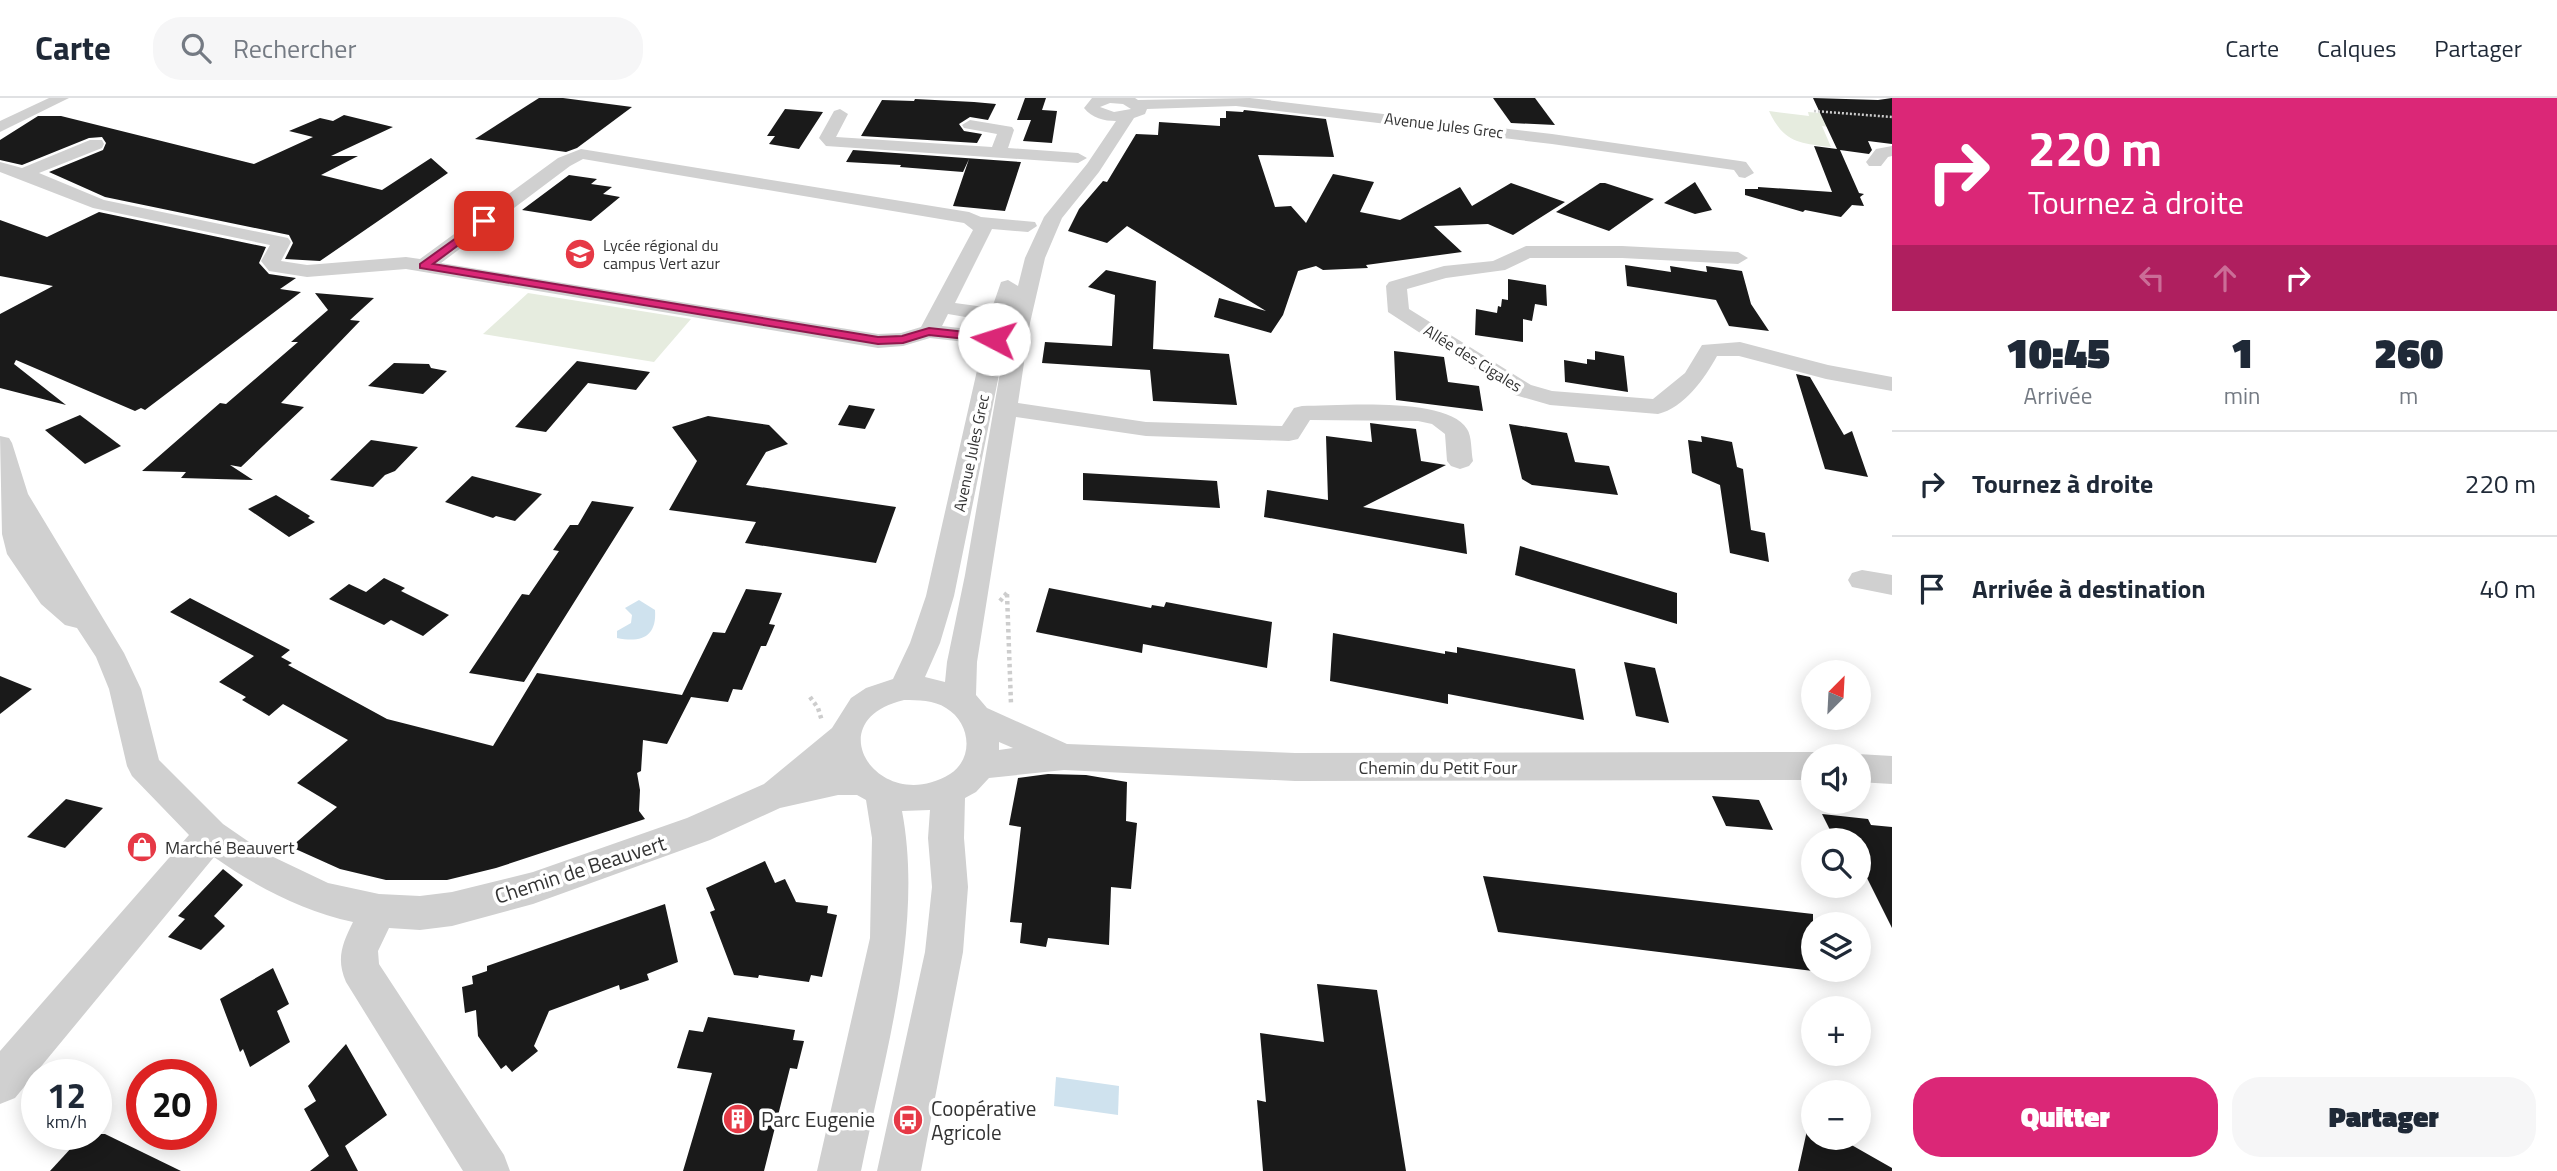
<!DOCTYPE html>
<html lang="fr">
<meta charset="utf-8">
<style>
body{margin:0;font-family:"Titillium Web",sans-serif;background:#f6f6f7;color:#1f2937;height:100vh;display:flex;flex-direction:column;font-size:26px;white-space:nowrap}
*{box-sizing:border-box;margin:0}
p{font-size:23px;color:#747a83}
.icon{flex:none;width:38px;height:38px;fill:none;stroke:currentColor;stroke-width:2;stroke-linecap:round;stroke-linejoin:round}
.map{position:relative;flex:1;overflow:hidden}
.drawer{display:flex;flex-direction:column;background:#fff;width:665px}
.drawer>*{flex:none}
.top-card{background:#db2777;color:#fff;overflow:hidden}
.needle{width:46px;rotate:24deg}
.tools{position:absolute;left:1801px;top:562px;display:grid;gap:14px}
.tools a{display:grid;place-items:center;width:70px;height:70px;border-radius:50%;background:#fff;box-shadow:0 4px 18px #0003;font-size:35px}
.speed{position:absolute;left:21px;top:961px;display:flex;gap:14px;font-size:35px;font-weight:700;text-align:center}
.speed>*{display:grid;place-content:center;width:91px;height:91px;border-radius:50%;background:#fff;box-shadow:0 4px 18px #0003;line-height:1}
.speed small{font-size:18px;font-weight:400}
.speed .limit{border:10px solid #d22;background:#fff;color:#111}
.pin{position:absolute;display:grid;place-items:center;width:60px;height:60px;color:#fff;margin:-30px;border-radius:14px;box-shadow:0 4px 10px #0006}
.me{position:absolute;width:77px;margin:-38px;rotate:275deg;stroke-linejoin:round;filter:drop-shadow(0 0 5px #0008)}
.turn{display:flex;align-items:center;gap:24px;height:147px;padding:0 21px;font-size:32px}
.turn .icon{width:91px;height:91px;stroke-width:2.5}
.turn b{display:block;font-size:49px;line-height:60px}
.lanes{display:flex;align-items:center;height:66px;padding:0 21px;background:#0003;justify-content:center;gap:35px;direction:ltr}
.lanes .off{opacity:.35}
.eta{display:flex;justify-content:space-evenly;align-items:center;height:119px;text-align:center}
.eta b{font-size:42px;font-weight:800;line-height:49px}
.action{display:flex;gap:14px;margin-top:auto;padding:14px 21px}
.action a{flex:1;height:80px;border-radius:28px;background:#db2777;color:#fff;font-size:28px;font-weight:800;line-height:80px;text-align:center}
.action a+a{background:#f6f6f7;color:#1f2937}
ul{padding:0;list-style:none}
li{display:flex;align-items:center;gap:21px;height:105px;padding:0 21px;border-top:2px solid #e0e1e3}
li div{flex:1}
li b{display:block;font-size:26px}
li em{font-style:normal}
header{display:flex;align-items:center;gap:42px;box-sizing:border-box;height:98px;padding:0 35px;background:#fff;border-bottom:2px solid #e0e1e3}
header strong{font-size:33px}
nav{display:flex;gap:38px;margin-inline-start:auto;font-size:24px}
.search{width:490px;height:63px;background:#f6f6f7;display:flex;align-items:center;gap:18px;box-sizing:border-box;padding:0 24px;border-radius:28px;color:#747a83;font-size:26px}
main{display:flex;flex:1;min-height:0}
.map>svg:first-child{display:block}
.green{fill:#e6ecdf}
.water{fill:#cfe2ee}
.building{fill:#1a1a1a}
.lines{fill:none;stroke-linecap:round;stroke-linejoin:round}
.path-far1{stroke:#cdcdcd;stroke-width:2.5;stroke-dasharray:2 2;stroke-linecap:butt}
.path{stroke:#cdcdcd;stroke-width:4.5;stroke-dasharray:3.5 3.5;stroke-linecap:butt}
.minor{fill:#d0d0d0;fill-rule:evenodd}
.route{fill:#db2777;stroke:#8e194d;stroke-width:2}
.labels{text-anchor:middle;dominant-baseline:central;stroke-width:7;stroke-linejoin:round;paint-order:stroke}
.far-street-label{font-size:16px;fill:#333;stroke:#fff}
.far-poi-label{font-size:16px;fill:#333;stroke:#fff;text-anchor:start}
.street-label{font-size:18px;fill:#333;stroke:#fff}
.poi-label{font-size:18px;fill:#333;stroke:#fff;text-anchor:start}
.near-street-label{font-size:21px;fill:#333;stroke:#fff}
.near-poi-label{font-size:21px;fill:#333;stroke:#fff;text-anchor:start}
</style>
<header>
<strong>Carte</strong>
<div class="search"><svg class="icon" aria-label="search" viewBox="0 0 24 24"><circle cx="10" cy="10" r="6"/><path d="M15 15l6 6"/></svg>Rechercher</div>
<nav><a>Carte</a><a>Calques</a><a>Partager</a></nav>
</header>
<main>
<div class="map">
<svg width="1892" height="1073" viewBox="0 0 1892 1073">
<rect width="100%" height="100%" fill="#fff"/>
<g class="green">
<path d="M1769 13 1809 18 1808 14 1820 15 1876 35 1822 28 1831 49C1799 45 1784 45 1769 13Z"/>
<path d="M528 195 691 221 654 264 483 236Z"/>
</g>
<g class="water">
<path d="M639 502 655 512C657 539 641 545 617 540V533L631 525 632 517 625 510Z"/>
<path d="M1056 979 1119 988 1118 1017 1054 1008Z"/>
</g>
<g class="building">
<path d="M539 0H563L632 9 577 50 566 54 475 41Z"/>
<path d="M1025 0H1046L1042 12 1057 13 1052 45 1023 43 1031 22H1017Z"/>
<path d="M1493 0H1535L1555 27 1511 25Z"/>
<path d="M1813 0 1878 2 1892 0V46L1868 43 1872 52 1869 56 1840 52 1859 95 1864 96 1860 99 1864 108 1852 107 1841 119 1805 112 1803 114 1745 97V91H1758V89L1832 94 1814 48 1837 51Z"/>
<path d="M915 1 974 4 996 6 988 22 970 19 959 26 964 33 982 36 977 45 861 38 882 2 914 3Z"/>
<path d="M785 11 823 14 799 51 769 46 775 38H767Z"/>
<path d="M1244 12 1326 21 1334 59 1258 57 1275 109 1291 108 1306 125 1333 76 1374 84 1360 114 1400 122 1460 89 1472 108 1511 85 1565 104 1513 137 1488 126 1434 128 1462 154 1366 167 1368 170 1323 172 1316 168 1298 173 1283 217 1271 235 1214 219 1219 200 1266 213 1127 128 1107 145 1068 133 1079 111 1103 83 1107 84 1136 36 1158 37 1159 24 1220 28V20H1226V13L1243 14Z"/>
<path d="M344 17 393 29 331 58H358L321 77 382 92 431 60 448 75 320 163 285 161 293 145 289 137 105 99 49 74 103 52 106 45 102 39 89 40 22 67 0 62V42L38 18H61L254 66 313 39 289 33 320 20 333 23Z"/>
<path d="M853 52 1021 64 1005 113 953 108 969 61 963 74 900 69 901 67 846 64Z"/>
<path d="M569 77 597 81 591 86 612 89 603 96 620 99 591 123 522 112Z"/>
<path d="M1695 84 1712 112 1695 116 1664 105Z"/>
<path d="M1600 85H1605L1654 101 1609 133 1556 114Z"/>
<path d="M99 114 266 149 259 165 269 176 296 180 280 191 301 194 145 312 141 310 135 313 16 262 14 266 66 307 0 290V216L53 188 0 178V122L47 139Z"/>
<path d="M1625 167 1671 174 1670 168 1707 174 1706 168 1742 173 1751 206 1769 233 1729 228 1716 202 1627 188Z"/>
<path d="M1106 172 1156 183 1153 251 1229 256 1237 307 1153 303 1150 272 1042 265 1045 244 1112 248 1115 197 1088 189Z"/>
<path d="M1508 181 1546 187 1547 208 1535 206 1532 223 1523 221V244L1475 237 1476 211 1497 215 1498 208 1501 209 1502 201 1508 202Z"/>
<path d="M315 195 374 200 350 222 360 223 281 305 304 309 241 369 230 367 253 382 181 380 186 374 142 373 220 305 226 306 298 244H291L328 212Z"/>
<path d="M1394 253 1444 259 1448 284 1479 288 1483 313 1396 302Z"/>
<path d="M1595 253 1624 258 1628 294 1565 284 1564 262 1587 266V261L1595 262Z"/>
<path d="M577 263 650 274 636 292 588 285 546 334 515 329Z"/>
<path d="M394 265 429 266 431 270 447 273 423 296 368 288Z"/>
<path d="M1796 276 1810 279 1844 337 1852 333 1868 379 1825 371Z"/>
<path d="M849 307 875 311 865 331 838 327Z"/>
<path d="M80 317 121 348 85 366 45 332Z"/>
<path d="M708 318 769 327 788 346 766 354 746 387 896 409 876 465 745 445 756 424 669 412 697 363 672 329Z"/>
<path d="M1370 325 1416 331 1421 363 1446 367 1363 409 1464 426 1467 456 1264 419 1267 392 1328 402 1326 338 1372 344Z"/>
<path d="M1509 326 1567 335 1575 364 1609 368 1618 397 1532 387 1522 381Z"/>
<path d="M1701 338 1732 344 1737 369 1743 371 1751 432 1765 435 1769 464 1730 455 1720 387 1692 375 1688 342 1702 344Z"/>
<path d="M371 342 418 349 395 373 385 377 373 389 330 382Z"/>
<path d="M1083 375 1217 383 1220 410 1083 402Z"/>
<path d="M472 378 542 396 515 423 496 418 493 420 445 404Z"/>
<path d="M276 397 310 418 308 420 315 424 289 439 248 411Z"/>
<path d="M592 403 634 409 524 584 469 575 522 496 529 497 559 453 553 452 570 427H578Z"/>
<path d="M1520 448 1677 495V526L1515 477Z"/>
<path d="M384 480 405 490 401 493 449 517 423 538 391 522 384 527 329 501 349 486 366 494Z"/>
<path d="M1049 490 1151 510 1152 507 1164 509 1166 504 1272 524 1267 570 1143 546 1142 555 1036 534Z"/>
<path d="M746 491 782 495 769 526 775 527 766 548H761L742 592 733 591 728 604 691 599 667 646 643 642 641 673 637 675 640 692 639 713 645 721 496 770 447 782H386L340 771 291 749 337 709 297 685 348 642 283 606 269 618 242 602 246 599 219 584 254 558 170 514 190 500 290 552 281 559 292 565 288 567 387 621 493 648 537 575 682 597 713 534 725 535Z"/>
<path d="M1333 535 1445 556V553L1457 555V549L1575 571 1584 622 1448 596V606L1330 583Z"/>
<path d="M1624 564 1655 570 1669 625 1636 618Z"/>
<path d="M0 578 32 591 0 616Z"/>
<path d="M1048 676 1086 677 1127 684 1126 723 1137 725 1131 791 1111 789 1109 847 1048 840 1046 849 1020 845 1022 825 1010 824 1021 729 1009 727 1018 680Z"/>
<path d="M1712 698 1759 702 1773 732 1726 728Z"/>
<path d="M66 701 103 710 65 750 27 739Z"/>
<path d="M1822 716 1868 721 1871 727 1892 729V830L1858 762V742H1835Z"/>
<path d="M765 763 775 785 785 781 796 804 828 808 827 815 837 817 822 879 811 877 809 884 759 877 758 880 734 877 710 814 715 812 706 790Z"/>
<path d="M223 771 243 787 214 818 225 828 201 852 168 839 185 821 178 818Z"/>
<path d="M1483 778 1813 816V873L1498 834Z"/>
<path d="M665 806 678 864 647 876 649 882 620 892 619 887 549 913 534 948 538 953 512 974 506 967 501 971 478 938 476 912 465 915 462 889 473 886 472 878 487 873V868Z"/>
<path d="M273 870 289 906 277 913 290 944 250 969 243 951 240 954 220 901Z"/>
<path d="M1317 886 1377 892 1406 1073H1263L1257 1002 1266 1004 1260 935 1324 944Z"/>
<path d="M708 919 795 932 793 942 804 943 797 971 790 970 764 1073H683L712 975 677 970 689 932 703 934Z"/>
<path d="M346 946 387 1017 345 1048 358 1073H310L329 1058 304 1011 316 1003 308 988Z"/>
<path d="M1808 1028 1813 1031V1040H1828L1840 1046 1841 1041 1892 1070V1073H1798Z"/>
<path d="M84 1036H105L181 1073H50Z"/>
</g>
<g class="lines">
<path class="path-far1" d="M1814 13 1892 19"/>
<g class="path">
<path d="M1007 496 1011 606"/>
<path d="M1000 503 1007 495"/>
<path d="M810 599 818 610 822 623"/>
</g>
<g class="minor">
<path d="M49 0H69L0 34V23Z"/>
<path d="M1092 0H1135L1138 2 1250 0 1552 36 1740 63 1746 64 1754 75 1745 80 1739 79 1734 72 1552 46 1236 8 1147 11 1145 16 1134 20 1099 74 1062 120 1045 160 1030 225 1018 305 1146 324 1282 328 1294 310 1302 308C1338 308 1447 298 1467 331 1472 338 1471 354 1473 363L1469 368 1460 371 1451 368 1447 363 1445 336 1432 326 1418 323 1310 322 1298 341 1289 343 1146 338 1016 319 977 564 976 597 987 610 1067 646 1295 655 1813 654 1824 658H1813V682L1295 683 1064 672 989 680 976 694 965 700 964 740 968 789 963 854 921 1073H877L925 854 932 789 928 740 930 712 902 713C924 828 884 960 861 1073H817L870 840 872 740 866 702 857 697H838L780 710 710 742 533 806 452 828 420 832 389 830 378 853 379 866 504 1057 510 1073H463L346 884C336 861 342 846 353 824 303 813 256 789 214 759L15 1000 0 1006V953L189 737 132 678 127 668 109 591 96 559 77 530 65 527 41 506 7 456 2 436 0 338 9 340 12 345 28 396 124 555 141 591 159 662 223 726 265 755 328 785 379 796 420 798 452 794 533 774 687 720 764 686 832 630 851 600 866 590 893 581 910 545 926 498 983 246 930 240 903 248 878 250 406 171 307 179 269 173 261 163 270 147 93 110 0 74V64L22 70 90 42H102L104 46 102 50 39 75 104 102 288 140 291 144 281 163 307 167 406 159 420 161 558 60 581 51 969 114 981 119 1035 124 1037 128 1028 134 992 131 955 205 992 210 1001 184 1008 182 1018 188 1025 160 1044 119 1087 66 1116 23C1104 23 1092 20 1084 10ZM1110 5 1123 6 1131 11 1114 14 1100 9ZM583 61 964 125 973 132 921 229 901 235 878 236 441 165 570 68ZM948 216 989 223 986 233 942 228ZM1003 257 965 477 947 564 945 584 925 579 940 545 954 498ZM904 602C918 602 934 602 946 610 970 624 975 660 950 676 880 719 815 623 904 602ZM999 644 1013 650 999 652Z"/>
<path d="M840 11 848 16 836 39 992 49 997 36 964 30 962 27 970 22 1012 29 1014 32 1008 50 1078 55 1087 60 1078 65 826 48 819 40 834 13Z"/>
<path d="M1892 48V58L1888 59 1881 68H1869L1866 64 1876 51Z"/>
<path d="M1526 148H1622L1738 154 1748 160 1738 166 1622 160H1530L1505 172 1446 180 1407 191 1409 211 1531 287 1552 293 1653 301 1685 275 1702 247 1740 244 1828 267 1892 279V293L1826 281 1739 258H1717C1705 280 1684 310 1658 316L1550 307 1515 297 1388 214 1386 188 1389 184 1444 168 1493 163Z"/>
<path d="M1862 472 1892 477V497L1852 489 1848 482 1852 475Z"/>
<path d="M1858 656 1892 658V686L1858 684V658H1853Z"/>
</g>
</g>
<path class="route" d="M484 120 489 123 488 125 433 166 878 239 902 238 929 230 994 237 1000 241 994 244 929 237 903 245 878 246 420 170V166Z"/>
<defs>
<g id="school-disc" transform="scale(1.575)"><circle r="9.5" fill="#e63946" stroke="#fff"/><path d="M0-5L7-2L0 1L-7-2ZM-4 1L0 2.5L4 1V4Q0 6-4 4Z" fill="#fff"/></g>
<g id="shop-disc" transform="scale(1.575)"><circle r="9.5" fill="#e63946" stroke="#fff"/><path d="M-5-2.5h2.3a2.7 3.5 0 0 1 5.4 0H5L5.5 6h-11ZM-1.5-2.5h3a1.5 2.3 0 0 0-3 0Z" fill="#fff"/></g>
<g id="building-disc" transform="scale(1.575)"><circle r="9.5" fill="#e63946" stroke="#fff"/><path d="M-4-6H4V6H1V3H-1V6H-4ZM-2.5-4.3h1.7v1.8h-1.7ZM.8-4.3h1.7v1.8H.8ZM-2.5-1h1.7V.8h-1.7ZM.8-1h1.7V.8H.8Z" fill="#fff"/></g>
<g id="bus-disc" transform="scale(1.575)"><circle r="9.5" fill="#e63946" stroke="#fff"/><path d="M-5-6H5V4H4V6H2V4H-2V6H-4V4H-5ZM-3.5-4V0h7V-4ZM-3.5 1.2v1.5H-2V1.2ZM2 1.2v1.5H3.5V1.2Z" fill="#fff"/></g>
</defs>
<g fill-rule="evenodd">
<use href="#school-disc" x="580" y="156"/>
<use href="#shop-disc" x="142" y="749"/>
<use href="#building-disc" x="738" y="1021"/>
<use href="#bus-disc" x="908" y="1022"/>
</g>
<g class="labels">
<g class="far-street-label">
<text transform="translate(1444 27) rotate(7)">Avenue Jules Grec</text>
<text transform="translate(1473 260) rotate(32)">Allée des Cigales</text>
<text transform="translate(971 355) rotate(-78)">Avenue Jules Grec</text>
</g>
<g class="far-poi-label">
<text x="603" y="147">Lycée régional du<tspan x="603" dy="18">campus Vert azur</tspan></text>
</g>
<g class="street-label">
<text x="1438" y="669">Chemin du Petit Four</text>
</g>
<g class="poi-label">
<text x="165" y="749">Marché Beauvert</text>
</g>
<g class="near-street-label">
<text transform="translate(580 771) rotate(-18)">Chemin de Beauvert</text>
</g>
<g class="near-poi-label">
<text x="931" y="1010">Coopérative<tspan x="931" dy="24">Agricole</tspan></text>
<text x="761" y="1021">Parc Eugenie</text>
</g>
</g>
</svg>
<div class="tools">
<a><svg class="needle" viewBox="-14 -14 28 28"><path d="M0-13l5 13h-10z" fill="#e53935"/><path d="M0 13l5-13h-10z" fill="#747a83"/></svg></a>
<a><svg class="icon" aria-label="sound" viewBox="0 0 24 24"><path d="M4 9h4l5-4v14l-5-4H4zM17 9q2 3 0 6"/></svg></a>
<a><svg class="icon" aria-label="search" viewBox="0 0 24 24"><circle cx="10" cy="10" r="6"/><path d="M15 15l6 6"/></svg></a>
<a><svg class="icon" aria-label="layers" viewBox="0 0 24 24"><path d="M12 4l9 5-9 5-9-5zM3 14l9 5 9-5"/></svg></a>
<a>+</a>
<a>−</a>
</div>
<div class="speed"><div>12<small>km/h</small></div><div class="limit">20</div></div>
<div class="pin" style="left:484px;top:123px;background:#d93025"><svg class="icon" aria-label="arrive" viewBox="0 0 24 24"><path d="M6 21V4h12l-3 4 3 4H6"/></svg></div>
<svg class="me" style="left:994px;top:241px" viewBox="-20 -20 40 40"><circle r="19" fill="#fff"/><path d="M0-13L10 11 0 6-10 11z" fill="#db2777"/></svg>
</div>
<section class="drawer">
<div class="top-card">
<div class="turn"><svg class="icon" aria-label="right" viewBox="0 0 24 24"><path d="M7 20v-9h11M14 6l5 5-5 5"/></svg><div><b>220 m</b>Tournez à droite</div></div>
<div class="lanes"><svg class="icon off" aria-label="left" viewBox="0 0 24 24"><path d="M17 20v-9H6M10 6l-5 5 5 5"/></svg><svg class="icon off" aria-label="ahead" viewBox="0 0 24 24"><path d="M12 20V5M6 11l6-6 6 6"/></svg><svg class="icon" aria-label="right" viewBox="0 0 24 24"><path d="M7 20v-9h11M14 6l5 5-5 5"/></svg></div>
</div>
<div class="eta">
<div><b>10:45</b><p>Arrivée</p></div>
<div><b>1</b><p>min</p></div>
<div><b>260</b><p>m</p></div>
</div>
<ul>
<li><svg class="icon" aria-label="right" viewBox="0 0 24 24"><path d="M7 20v-9h11M14 6l5 5-5 5"/></svg><div><b>Tournez à droite</b></div><em>220 m</em></li>
<li><svg class="icon" aria-label="arrive" viewBox="0 0 24 24"><path d="M6 21V4h12l-3 4 3 4H6"/></svg><div><b>Arrivée à destination</b></div><em>40 m</em></li>
</ul>
<div class="action"><a>Quitter</a><a>Partager</a></div>
</section>
</main>
